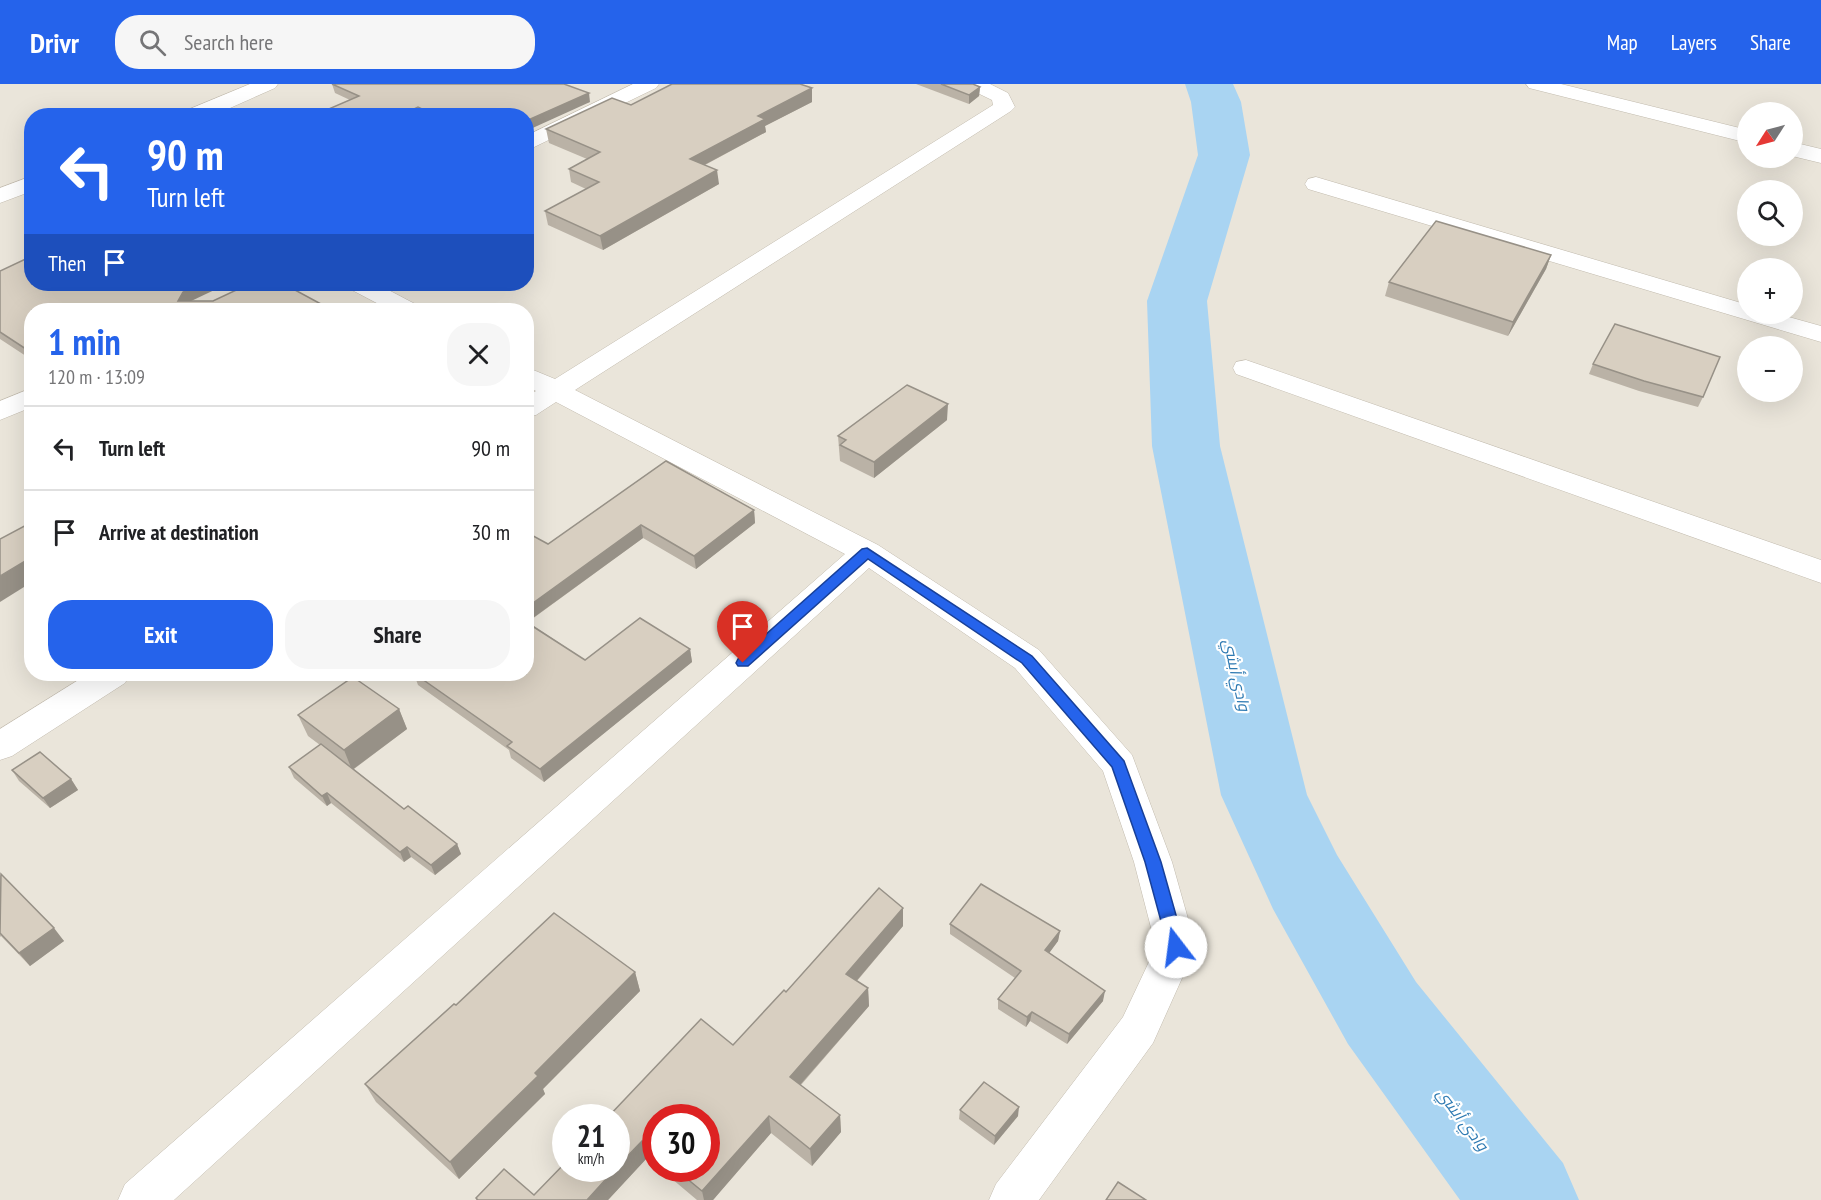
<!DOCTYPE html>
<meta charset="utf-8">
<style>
body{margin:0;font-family:"PT Sans Narrow",Cairo,sans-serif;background:#f6f6f6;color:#202124;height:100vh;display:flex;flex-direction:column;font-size:22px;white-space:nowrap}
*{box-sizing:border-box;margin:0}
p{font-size:20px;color:#757577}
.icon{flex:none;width:33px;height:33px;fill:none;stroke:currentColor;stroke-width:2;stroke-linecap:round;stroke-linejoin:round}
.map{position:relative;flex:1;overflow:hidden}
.details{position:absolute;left:24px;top:219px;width:510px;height:378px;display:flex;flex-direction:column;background:#fff;border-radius:24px;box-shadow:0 6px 24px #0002}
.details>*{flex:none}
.hud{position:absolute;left:24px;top:24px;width:510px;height:183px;border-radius:24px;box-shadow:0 6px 24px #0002;background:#2563eb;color:#fff;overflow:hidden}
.needle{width:39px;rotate:234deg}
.buttons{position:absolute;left:1737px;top:18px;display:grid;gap:12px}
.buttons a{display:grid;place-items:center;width:66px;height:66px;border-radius:50%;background:#fff;box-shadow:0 6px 24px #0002;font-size:30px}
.speed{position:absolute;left:552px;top:1020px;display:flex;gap:12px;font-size:30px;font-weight:700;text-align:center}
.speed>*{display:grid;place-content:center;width:78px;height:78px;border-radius:50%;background:#fff;box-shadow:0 6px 24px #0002;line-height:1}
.speed small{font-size:15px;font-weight:400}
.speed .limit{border:9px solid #d22;background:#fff;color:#111}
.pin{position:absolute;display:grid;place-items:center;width:51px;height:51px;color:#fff;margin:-62px -26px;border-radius:50% 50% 50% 0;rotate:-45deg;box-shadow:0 0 6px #0007}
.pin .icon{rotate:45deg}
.me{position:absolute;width:66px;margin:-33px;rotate:345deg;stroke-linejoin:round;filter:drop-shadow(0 0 4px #0008)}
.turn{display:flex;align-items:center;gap:21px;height:126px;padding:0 24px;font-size:27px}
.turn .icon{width:78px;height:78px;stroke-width:2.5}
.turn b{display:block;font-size:42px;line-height:51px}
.then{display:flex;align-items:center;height:57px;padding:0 24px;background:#0003;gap:12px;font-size:22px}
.round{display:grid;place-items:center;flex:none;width:63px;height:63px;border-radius:24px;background:#f6f6f6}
.overview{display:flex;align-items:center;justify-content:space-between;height:102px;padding:0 24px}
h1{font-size:36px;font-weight:700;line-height:45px;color:#2563eb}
.button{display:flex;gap:12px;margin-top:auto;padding:12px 24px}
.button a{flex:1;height:69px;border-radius:24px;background:#2563eb;color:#fff;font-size:24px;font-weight:700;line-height:69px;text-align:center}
.button a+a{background:#f6f6f6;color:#202124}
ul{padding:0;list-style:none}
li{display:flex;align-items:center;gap:18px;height:84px;padding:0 24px;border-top:2px solid #e0e0e0}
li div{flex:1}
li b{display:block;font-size:22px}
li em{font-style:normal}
header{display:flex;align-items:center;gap:36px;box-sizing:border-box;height:84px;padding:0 30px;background:#2563eb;color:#fff}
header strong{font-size:28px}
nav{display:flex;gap:33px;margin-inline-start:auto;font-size:21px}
.search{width:420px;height:54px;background:#f6f6f6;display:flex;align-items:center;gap:15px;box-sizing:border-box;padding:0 21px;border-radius:24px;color:#757577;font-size:22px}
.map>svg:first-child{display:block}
.residential{fill:#eae5da;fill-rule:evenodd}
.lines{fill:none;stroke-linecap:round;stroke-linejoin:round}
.river{fill:#a9d4f2;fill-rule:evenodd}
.minor-casing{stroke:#c2bbae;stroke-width:1}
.minor{fill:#fff;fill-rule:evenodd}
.wall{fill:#bab2a6}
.shaded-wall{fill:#979187}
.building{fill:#d8cfc1;stroke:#979187;stroke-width:1.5}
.route{fill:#2563eb;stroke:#184099;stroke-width:1.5}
.labels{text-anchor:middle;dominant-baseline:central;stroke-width:4.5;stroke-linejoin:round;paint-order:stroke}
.water-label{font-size:16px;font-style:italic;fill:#2e7ab2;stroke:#fff}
</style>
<header>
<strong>Drivr</strong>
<div class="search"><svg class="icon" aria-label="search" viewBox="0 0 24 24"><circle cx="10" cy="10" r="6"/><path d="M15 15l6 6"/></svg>Search here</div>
<nav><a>Map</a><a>Layers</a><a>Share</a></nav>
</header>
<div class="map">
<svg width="1821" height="1116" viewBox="0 0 1821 1116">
<rect width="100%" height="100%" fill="#f6f3ec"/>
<path class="residential" d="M0 0H1821V1116H0ZM1748 28H1792V74H1748ZM32 32H526V200H32ZM1748 106H1792V152H1748ZM1748 184H1792V230H1748ZM32 226H526V590H32ZM1748 262H1792V308H1748ZM566 1034H616V1084H566ZM656 1034H706V1084H656Z"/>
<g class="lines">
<path class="river" d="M1185 0H1233L1241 18 1250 71 1207 217 1220 362 1307 711 1337 771 1416 898 1563 1079 1579 1116H1460L1348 960 1273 825 1221 711 1152 362 1147 217 1198 71 1191 18Z"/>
<g class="minor-casing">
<g id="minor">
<path d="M250 0H278L275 4 212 32H183L185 27Z"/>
<path d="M633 0H659L656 4 526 67V52Z"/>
<path d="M964 0H990L1008 9 1015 23 1011 27 575 306 878 461 1039 566 1132 671 1172 778 1196 863 1153 959 1039 1116H989L996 1100 1123 933 1156 863 1134 778 1103 687 1015 584 869 484 174 1116H118L125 1100 845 470 556 318 536 331 526 333V313L536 307 526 302V283L555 295 993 21 992 16 967 4Z"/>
<path d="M1526 0H1561L1748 46V59L1529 4Z"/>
<path d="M1792 58 1821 65V79L1792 72Z"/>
<path d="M32 92V107L0 119V104Z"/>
<path d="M1316 93 1748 221V230H1778L1821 242V258L1308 105 1305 100 1308 95Z"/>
<path d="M346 200H377L417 221 421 226H390L350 205Z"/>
<path d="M1246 276 1821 476V499L1236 290 1233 284 1236 278Z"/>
<path d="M32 304V323L0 336V317Z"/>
<path d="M88 590H130L125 599 12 672 0 676V645Z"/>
</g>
</g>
<use href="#minor" class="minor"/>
</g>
<g class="wall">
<path d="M332 0 590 18 526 32H326L324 27 350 16 335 9Z"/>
<path d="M916 0H973L980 3 979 12 969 20Z"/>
<path d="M812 4V18L765 42 766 48 705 81 719 100 603 166 548 141 545 127 586 105 571 98 569 85 587 75 549 59 546 45 631 21Z"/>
<path d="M1551 171 1546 185 1508 252 1385 212 1389 198Z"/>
<path d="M0 187 191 217 332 226H32V276L0 255Z"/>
<path d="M1593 280 1703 313 1698 323 1639 307 1589 290Z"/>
<path d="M947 336 874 394 840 377 838 352Z"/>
<path d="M666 377 754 426 755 439 696 485 643 454 528 538 585 576 690 565 692 578 544 698 511 674 509 666 418 601 414 590H526V448L548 460Z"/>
<path d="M399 625 407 645 354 685 404 725 457 760 461 770 435 791 411 773 404 778 331 719 327 722 294 694 289 683 320 661 308 652 298 631Z"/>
<path d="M12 686 71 695 78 706 50 724 19 697Z"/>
<path d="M0 791 64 857 30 882 1 852 0 853Z"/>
<path d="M903 824V842L857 897 868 904 869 922 801 1001 840 1031 841 1048 812 1082 771 1049 713 1116H697L659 1084H706L656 1034V1081L647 1074 608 1116H476V1114L534 1111 733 961Z"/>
<path d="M950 840 1060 847 1058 857 1049 869 1103 917 1067 960 1030 937 1026 943 998 925V915L1015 894 950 850Z"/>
<path d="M635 888 640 907 543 1005 545 1010 459 1095 376 1018 365 1000 456 921Z"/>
<path d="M960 1026 1018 1032 994 1061 959 1035Z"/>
</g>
<g class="shaded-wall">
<path d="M980 3 979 12 969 20V11Z"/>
<path d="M812 4V18L765 42 766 48 691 88 690 75 758 32Z"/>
<path d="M589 9 590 18 526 47V37Z"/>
<path d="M418 23 420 32H399Z"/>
<path d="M717 86 719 100 603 166 600 152Z"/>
<path d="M1551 171 1546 185 1508 252 1513 238Z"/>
<path d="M201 200H227L187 219 178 217 183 208Z"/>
<path d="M948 320 947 336 874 394V378Z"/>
<path d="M754 426 755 439 696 485 694 472Z"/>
<path d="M641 441 643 454 526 539V524Z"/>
<path d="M32 473V498L0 518V492Z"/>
<path d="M690 565 692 578 544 698 540 685Z"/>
<path d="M399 625 407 645 352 686 344 666Z"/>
<path d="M71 695 78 706 50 724 43 714Z"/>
<path d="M327 709 331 719 327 722 322 712Z"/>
<path d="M457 760 461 770 435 791 431 781Z"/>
<path d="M407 763 411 773 404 778 400 768Z"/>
<path d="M903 824V842L847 908 846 890Z"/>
<path d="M54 844 64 857 30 882 19 869Z"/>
<path d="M1060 847 1058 857 1044 876 1045 866Z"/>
<path d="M635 888 640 907 543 1005 545 1010 459 1095 450 1078 535 989Z"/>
<path d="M868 904 869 922 792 1010 790 993Z"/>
<path d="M1105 907 1103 917 1067 960 1069 950Z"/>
<path d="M1032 928 1030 937 1026 943 1027 933Z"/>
<path d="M1019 1023 1018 1032 994 1061 995 1052Z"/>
<path d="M840 1031 841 1048 812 1082 810 1065Z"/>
<path d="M769 1032 771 1049 713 1116H704L702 1107Z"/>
<path d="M642 1057 647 1074 608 1116H587Z"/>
</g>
<g class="building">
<path d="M332 0H564L589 9 526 37V32H437L418 23 399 32H333L324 27 359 12Z"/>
<path d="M672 0H800L812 4 758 32 765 35 690 75 717 86 600 152 545 127 599 98 569 85 600 68 546 45 612 14 631 21Z"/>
<path d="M941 0H973L980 3 969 11Z"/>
<path d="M1436 137 1551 171 1513 238 1389 198Z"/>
<path d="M32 172V200H201L183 208 178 217H213L249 200H284L332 226H138L137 225 134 226H32V269L0 248V187Z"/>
<path d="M1615 240 1720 273 1703 313 1644 297 1593 280Z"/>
<path d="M907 301 948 320 874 378 840 361 846 356 838 352Z"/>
<path d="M666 377 754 426 694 472 641 441 526 524V448L548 460Z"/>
<path d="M32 438V473L0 492V455Z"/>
<path d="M640 534 690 565 540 685 507 662 512 658 415 590H526V538L585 576Z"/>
<path d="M353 593 399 625 344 666 298 631Z"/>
<path d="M321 660 404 725 408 722 457 760 431 781 407 763 400 768 327 709 322 712 289 683Z"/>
<path d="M40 668 71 695 43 714 12 686Z"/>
<path d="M1 790 54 844 19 869 0 849Z"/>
<path d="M981 800 1060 847 1045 866 1105 907 1069 950 1032 928 1027 933 998 915 1021 887 950 840Z"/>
<path d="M879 804 903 824 846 890 868 904 790 993 840 1031 810 1065 769 1032 702 1107 674 1084H706V1034H656V1069L642 1057 616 1084V1034H607L701 935 733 961 784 906 786 908Z"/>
<path d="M554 829 635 888 535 989 538 992 450 1078 365 1000 454 920 456 921Z"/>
<path d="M984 998 1019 1023 995 1052 960 1026Z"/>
<path d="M566 1078V1084H616L587 1116H478L476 1114 504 1085 534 1111Z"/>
<path d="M1118 1098 1146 1116H1106Z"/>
</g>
<path class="route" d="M867 464 1032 572 1124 677 1161 778 1185 863 1182 868 1176 871 1170 868 1168 863 1145 778 1112 683 1022 579 868 475 748 582H738L736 579 738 575 862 465Z"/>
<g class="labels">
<g class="water-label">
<text transform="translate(1237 591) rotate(77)">وادي أبشي</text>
<text transform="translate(1463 1035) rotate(53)">وادي أبشي</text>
</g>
</g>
</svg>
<div class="buttons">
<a><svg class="needle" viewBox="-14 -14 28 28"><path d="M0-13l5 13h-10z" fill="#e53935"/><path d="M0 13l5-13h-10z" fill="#757577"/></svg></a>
<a><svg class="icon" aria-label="search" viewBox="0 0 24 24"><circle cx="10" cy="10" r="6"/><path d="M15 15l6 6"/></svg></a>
<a>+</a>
<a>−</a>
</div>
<div class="speed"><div>21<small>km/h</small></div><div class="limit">30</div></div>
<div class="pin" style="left:743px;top:579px;background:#d93025"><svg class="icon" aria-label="arrive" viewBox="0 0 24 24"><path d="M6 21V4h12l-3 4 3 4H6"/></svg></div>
<svg class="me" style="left:1176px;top:863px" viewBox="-20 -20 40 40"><circle r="19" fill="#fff"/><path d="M0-13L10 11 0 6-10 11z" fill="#2563eb"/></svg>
<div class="hud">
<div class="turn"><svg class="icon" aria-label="left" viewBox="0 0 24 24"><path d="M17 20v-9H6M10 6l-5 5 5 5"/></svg><div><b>90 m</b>Turn left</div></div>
<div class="then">Then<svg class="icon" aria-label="arrive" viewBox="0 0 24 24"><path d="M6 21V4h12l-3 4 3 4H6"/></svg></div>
</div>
<section class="details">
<div class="overview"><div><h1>1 min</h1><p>120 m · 13:09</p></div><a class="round"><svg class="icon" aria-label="close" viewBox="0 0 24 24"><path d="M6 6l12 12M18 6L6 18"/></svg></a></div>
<ul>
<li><svg class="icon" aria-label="left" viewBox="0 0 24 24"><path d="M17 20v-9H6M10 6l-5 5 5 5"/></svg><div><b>Turn left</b></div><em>90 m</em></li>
<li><svg class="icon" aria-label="arrive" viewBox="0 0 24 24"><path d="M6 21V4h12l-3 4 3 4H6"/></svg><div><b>Arrive at destination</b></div><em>30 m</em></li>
</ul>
<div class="button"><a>Exit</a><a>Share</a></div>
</section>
</div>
